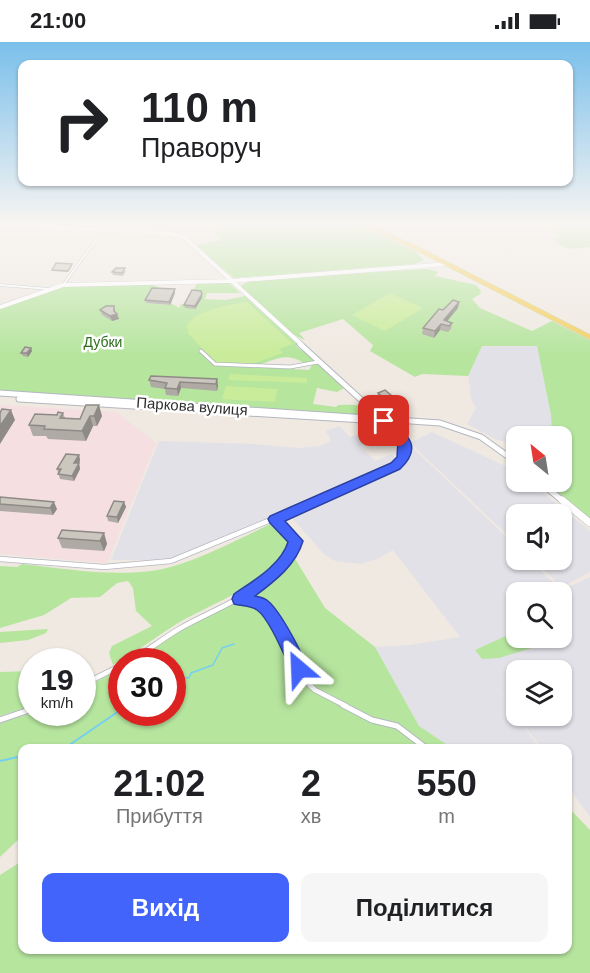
<!DOCTYPE html>
<html lang="uk">
<meta charset="utf-8">
<style>
body{margin:0;font-family:Arial,sans-serif;background:#f6f6f6;color:#202124;height:100vh;display:flex;flex-direction:column;font-size:22px;white-space:nowrap}
*{box-sizing:border-box;margin:0}
p{font-size:20px;color:#757577}
.icon{flex:none;width:33px;height:33px;fill:none;stroke:currentColor;stroke-width:2;stroke-linecap:round;stroke-linejoin:round}
.map{position:relative;flex:1;overflow:hidden}
.panel{position:absolute;left:18px;top:702px;width:554px;height:210px;display:flex;flex-direction:column;background:#fff;border-radius:12px;box-shadow:0 2px 4px #0004}
.panel>*{flex:none}
.guide{position:absolute;left:18px;top:18px;width:555px;height:126px;border-radius:12px;box-shadow:0 2px 4px #0004;background:#fff;color:#202124;overflow:hidden}
.needle{width:39px;rotate:330deg}
.fabs{position:absolute;left:506px;top:384px;display:grid;gap:12px}
.fabs a{display:grid;place-items:center;width:66px;height:66px;border-radius:12px;background:#fff;box-shadow:0 2px 4px #0004;font-size:30px}
.speed{position:absolute;left:18px;top:606px;display:flex;gap:12px;font-size:30px;font-weight:700;text-align:center}
.speed>*{display:grid;place-content:center;width:78px;height:78px;border-radius:50%;background:#fff;box-shadow:0 2px 4px #0004;line-height:1}
.speed small{font-size:15px;font-weight:400}
.speed .limit{border:9px solid #d22;background:#fff;color:#111}
.pin{position:absolute;display:grid;place-items:center;width:51px;height:51px;color:#fff;margin:-26px;border-radius:12px;box-shadow:0 3px 9px #0006}
.me{position:absolute;width:66px;margin:-33px;rotate:334deg;stroke-linejoin:round;filter:drop-shadow(0 0 4px #0008)}
.turn{display:flex;align-items:center;gap:21px;height:126px;padding:0 24px;font-size:27px}
.turn .icon{width:78px;height:78px;stroke-width:2.5}
.turn b{display:block;font-size:42px;line-height:51px}
.eta{display:flex;justify-content:space-evenly;align-items:center;height:102px;text-align:center}
.eta b{font-size:36px;font-weight:600;line-height:42px}
.primary-button{display:flex;gap:12px;margin-top:auto;padding:12px 24px}
.primary-button a{flex:1;height:69px;border-radius:12px;background:#4264fb;color:#fff;font-size:24px;font-weight:600;line-height:69px;text-align:center}
.primary-button a+a{background:#f6f6f6;color:#202124}
.status{display:flex;justify-content:space-between;align-items:center;height:42px;padding:0 30px;background:#fff;direction:ltr}
.status svg{height:16px;fill:currentColor}
.map>svg:first-child{display:block}
.industrial{fill:#e3e1e8}
.medical{fill:#f5dfe0}
.green{fill:#b6e59e}
.pitch{fill:#c9ec9a}
.lines{fill:none;stroke-linecap:round;stroke-linejoin:round}
.stream-far1{stroke:#75cff0;stroke-width:1.5}
.stream{stroke:#75cff0;stroke-width:2}
.street-far3-casing{stroke:#b4b7c1;stroke-width:3}
.street-far2-casing{stroke:#b4b7c1;stroke-width:4.5}
.street-far1-casing{stroke:#b4b7c1;stroke-width:6}
.street-casing{stroke:#b4b7c1;stroke-width:7}
.secondary-far2-casing{stroke:#b4b7c1;stroke-width:4.5}
.secondary-far1-casing{stroke:#b4b7c1;stroke-width:7}
.secondary-casing{stroke:#b4b7c1;stroke-width:8}
.primary-casing{stroke:#c9c9c9;stroke-width:5}
.street-far3{stroke:#fff;stroke-width:2}
.street-far2{stroke:#fff;stroke-width:3}
.street-far1{stroke:#fff;stroke-width:4.5}
.street{stroke:#fff;stroke-width:5}
.secondary-far2{stroke:#fff;stroke-width:4}
.secondary-far1{stroke:#fff;stroke-width:5}
.secondary{stroke:#fff;stroke-width:7}
.primary{stroke:#f2d163;stroke-width:4.5}
.wall{fill:#afaba4}
.shaded-wall{fill:#8e8b86}
.building{fill:#cbc7bf;stroke:#8e8b86;stroke-width:1.5}
.route{fill:#4264fb;stroke:#2b41a3;stroke-width:1.5}
.labels{text-anchor:middle;dominant-baseline:central;stroke-width:5;stroke-linejoin:round;paint-order:stroke}
.far-park-label{font-size:14px;fill:#2c6e1b;stroke:#fff}
.street-label{font-size:15px;fill:#2e2e2e;stroke:#fff}
</style>
<div class="status"><b>21:00</b><svg viewBox="0 0 49 12"><path d="M0 12V9h3v3zM5 12V6h3v6zM10 12V3h3v9zM15 12V0h3v12zM26 1h20v11H26zM47 4h2v5h-2z"/></svg></div>
<div class="map">
<svg width="590" height="931" viewBox="0 0 590 931">
<rect width="100%" height="100%" fill="#efe9e1"/>
<g class="industrial">
<path d="M482 304H537L551 373 552 394H516V401L497 398 467 382 476 366 471 357 468 331Z"/>
<path d="M339 384 350 395 369 389 376 397 360 404 375 419 392 412 399 419 171 518H111L159 399 254 402 299 406 320 404 331 399 326 389Z"/>
<path d="M432 390 516 429V440H530L590 489V530L562 545 533 518H561V472H516V501L410 401Z"/>
<path d="M412 405 516 504V518H530L560 547 553 550H516V570L514 571H516V596H561V550H558L590 535V775L567 743V706H541L517 674H561V628H516V672L485 629 539 706H452L419 684 375 605 409 603 460 595 393 508 377 517 361 522 335 519 325 513 290 474 400 424Z"/>
</g>
<path class="medical" d="M0 363 116 370 156 401 107 521 0 512Z"/>
<g class="green">
<path d="M220 182H357L415 209 424 218 415 222 234 236 195 203 221 198 216 191Z"/>
<path d="M560 182H590V205C576 207 566 209 554 199L559 193 552 190 553 186Z"/>
<path d="M427 227 438 230 435 234 476 243 481 249 480 252 472 257 480 266 532 289 552 279 590 298V476L545 440H561V394H552L551 373 537 304H482L468 334 422 332 415 335 370 309 373 303 343 277 299 291 305 298C292 295 250 257 241 244L250 238Z"/>
<path d="M197 241H229L240 251H207L205 257 226 258 245 254 296 301 297 305 315 318 306 322C288 311 280 315 261 322L260 325 309 328 312 323 319 322 344 346 337 350 317 346 313 362 336 365 338 363C348 363 365 361 370 371L367 374 0 350V266L60 245 150 242 159 245 146 261 169 263 171 261 179 266 181 262 200 260 202 256 192 252Z"/>
<path d="M275 480 292 498C286 536 204 564 175 583 154 596 135 611 113 623L109 611 112 604 152 584 136 569 133 546 128 539 117 541 100 555 71 556 44 573 0 586V524L17 525 22 522C69 527 128 538 174 524 208 514 242 495 275 480Z"/>
<path d="M294 505V515L325 566 375 605 419 684 452 706H22V794L0 815V680L33 671 82 670 83 647 121 626 122 670H172V620L133 619 208 571 229 562 274 530Z"/>
<path d="M48 587 46 591 28 598 0 601V590Z"/>
<path d="M512 591H516V596H552L551 600 499 616 482 617 475 608Z"/>
<path d="M31 629V664L0 674V630Z"/>
<path d="M567 764 590 788V931H0V833L22 819V908H567Z"/>
</g>
<g class="pitch">
<path d="M390 251 423 266 385 289 352 273Z"/>
<path d="M246 259 293 302 279 307 283 311 249 323 215 321 187 290 189 289 186 285C196 266 228 265 246 259Z"/>
<path d="M230 332 307 336V341L228 338Z"/>
<path d="M226 344 277 347 275 360 222 357Z"/>
</g>
<g class="lines">
<path class="stream-far1" d="M172 634 189 636 191 631 213 623 222 606 234 602"/>
<g class="stream">
<path d="M65 706 122 667"/>
<path d="M0 719 22 714"/>
</g>
<g class="street-far3-casing">
<g id="street-far3">
<path d="M0 243 49 247"/>
<path d="M63 243 103 188"/>
</g>
</g>
<g class="street-far2-casing">
<g id="street-far2">
<path d="M201 309 215 322 290 325 318 320"/>
<path d="M316 460 396 424C414 403 401 394 384 379"/>
</g>
</g>
<g class="street-far1-casing">
<g id="street-far1">
<path d="M0 517 104 525 171 519 319 458"/>
<path d="M239 557 261 562 296 617 303 637 315 648 346 664"/>
<path d="M128 620C146 610 162 597 179 587 221 563 277 547 296 499L275 477"/>
<path d="M82 643 122 623"/>
</g>
</g>
<g class="street-casing">
<g id="street">
<path d="M343 663 372 678 397 684 426 706"/>
<path d="M0 678 32 667"/>
</g>
</g>
<g class="secondary-far2-casing">
<g id="secondary-far2">
<path d="M0 183 168 191 184 195 302 303"/>
<path d="M0 265 63 243 230 239 448 222"/>
</g>
</g>
<g class="secondary-far1-casing">
<g id="secondary-far1">
<path d="M300 302 381 376"/>
<path d="M0 351 440 381 481 395 516 420"/>
<path d="M19 357 380 379"/>
<path d="M540 440 564 460"/>
</g>
</g>
<g class="secondary-casing">
<path id="secondary" d="M562 458 590 481"/>
</g>
<g class="primary-casing">
<path id="primary" d="M362 182 408 202 590 295"/>
</g>
<use href="#street-far3" class="street-far3"/>
<use href="#street-far2" class="street-far2"/>
<use href="#street-far1" class="street-far1"/>
<use href="#street" class="street"/>
<use href="#secondary-far2" class="secondary-far2"/>
<use href="#secondary-far1" class="secondary-far1"/>
<use href="#secondary" class="secondary"/>
<use href="#primary" class="primary"/>
</g>
<g class="wall">
<path d="M72 222V224L68 230 52 229V228Z"/>
<path d="M126 229 123 234 113 233 112 230Z"/>
<path d="M175 251 170 263 146 261 145 258Z"/>
<path d="M202 256 195 267 185 266 184 263Z"/>
<path d="M459 260 458 266 447 279 452 281 451 287 448 290 440 288 434 296 422 292 423 286 443 268Z"/>
<path d="M100 268 115 270 117 272 119 277 112 279 102 273Z"/>
<path d="M31 306 32 309 28 315 23 314 21 311Z"/>
<path d="M217 337 218 344 217 349 181 346 178 354 166 353 165 347 151 345 149 338Z"/>
<path d="M378 351 399 360V366L391 369 377 356Z"/>
<path d="M86 363 102 374 97 384H93L86 399 48 397 46 394H33L29 383 63 371 65 376 80 377Z"/>
<path d="M79 413 80 418 79 421 80 427 74 439 60 437 57 427Z"/>
<path d="M0 455 57 467 53 473 0 469Z"/>
<path d="M124 460 126 465 118 481 108 479 107 474Z"/>
<path d="M104 491 107 502 104 509 62 506 58 496Z"/>
</g>
<g class="shaded-wall">
<path d="M175 247V251L170 263 169 260Z"/>
<path d="M202 252V256L195 267V264Z"/>
<path d="M459 260 458 266 444 283V278Z"/>
<path d="M114 264 115 272H117L119 277 112 279 110 274Z"/>
<path d="M441 282 440 288 434 296 435 289Z"/>
<path d="M31 306 32 309 28 315 27 311Z"/>
<path d="M217 337 218 344 217 349 216 342Z"/>
<path d="M180 340 181 346 178 354 177 347Z"/>
<path d="M399 360V366L391 369 392 364Z"/>
<path d="M99 363 102 374 97 384 94 374Z"/>
<path d="M11 368 15 378 0 402V384Z"/>
<path d="M90 374 93 384 86 399 82 389Z"/>
<path d="M79 413 80 418 79 421 80 427 74 439 72 434 74 421Z"/>
<path d="M54 460 57 467 53 473 50 466Z"/>
<path d="M124 460 126 465 118 481 117 475Z"/>
<path d="M104 491 107 502 104 509 100 499Z"/>
</g>
<g class="building">
<path d="M56 221 72 222 68 229 52 228Z"/>
<path d="M116 226H125L122 231 112 230Z"/>
<path d="M152 246 175 247 169 260 145 258Z"/>
<path d="M192 248 201 249 202 252 195 264 184 263Z"/>
<path d="M453 258 459 260 444 278 452 281 449 284 441 282 435 289 423 286 439 267 443 268Z"/>
<path d="M106 264H114V269L117 272 110 274 100 268Z"/>
<path d="M25 305 31 306 27 311H21Z"/>
<path d="M151 334 217 337 216 342 180 340 177 347 165 346 167 341 149 338Z"/>
<path d="M385 348 399 360 392 364 378 351Z"/>
<path d="M86 363H99L94 374H90L82 389 44 387 45 384 29 383 35 372 57 373 58 370 63 371 60 376 80 377Z"/>
<path d="M2 367 11 368 0 384V371Z"/>
<path d="M66 412 79 413 74 421H79L72 434 58 432 61 427H57Z"/>
<path d="M0 455 54 460 50 466 0 462Z"/>
<path d="M114 459 124 460 117 475 107 474Z"/>
<path d="M62 488 104 491 100 499 58 496Z"/>
</g>
<linearGradient id="sky" x2="0" y2="1"><stop stop-color="#7abfeb"/><stop offset="0.58" stop-color="#f8f5f2"/><stop offset="1" stop-color="#f8f5f2" stop-opacity="0"/></linearGradient>
<rect width="590" height="313" fill="url(#sky)"/>
<path class="route" d="M384 375 388 376C407 393 424 404 400 427L285 479 303 499C296 523 275 539 255 554 260 555 265 556 268 559 280 569 303 611 307 627L305 632 299 635 293 632C286 618 270 577 257 568 252 564 241 564 234 562L232 557 234 552C253 539 281 523 288 500L270 481 268 477 270 474 391 421 397 415 398 398 378 379Z"/>
<g class="labels">
<g class="far-park-label">
<text x="103" y="300">Дубки</text>
</g>
<g class="street-label">
<text transform="translate(192 364) rotate(4)">Паркова вулиця</text>
</g>
</g>
</svg>
<div class="fabs">
<a><svg class="needle" viewBox="-14 -14 28 28"><path d="M0-13l5 13h-10z" fill="#e53935"/><path d="M0 13l5-13h-10z" fill="#757577"/></svg></a>
<a><svg class="icon" aria-label="sound" viewBox="0 0 24 24"><path d="M4 9h4l5-4v14l-5-4H4zM17 9q2 3 0 6"/></svg></a>
<a><svg class="icon" aria-label="search" viewBox="0 0 24 24"><circle cx="10" cy="10" r="6"/><path d="M15 15l6 6"/></svg></a>
<a><svg class="icon" aria-label="layers" viewBox="0 0 24 24"><path d="M12 4l9 5-9 5-9-5zM3 14l9 5 9-5"/></svg></a>
</div>
<div class="speed"><div>19<small>km/h</small></div><div class="limit">30</div></div>
<div class="pin" style="left:384px;top:379px;background:#d93025"><svg class="icon" aria-label="arrive" viewBox="0 0 24 24"><path d="M6 21V4h12l-3 4 3 4H6"/></svg></div>
<svg class="me" style="left:299px;top:627px" viewBox="-20 -20 40 40"><path d="M0-17L14 15 0 8-14 15z" fill="#4264fb" stroke="#fff" stroke-width="4"/></svg>
<div class="guide">
<div class="turn"><svg class="icon" aria-label="right" viewBox="0 0 24 24"><path d="M7 20v-9h11M14 6l5 5-5 5"/></svg><div><b>110 m</b>Праворуч</div></div>
</div>
<section class="panel">
<div class="eta">
<div><b>21:02</b><p>Прибуття</p></div>
<div><b>2</b><p>хв</p></div>
<div><b>550</b><p>m</p></div>
</div>
<div class="primary-button"><a>Вихід</a><a>Поділитися</a></div>
</section>
</div>
